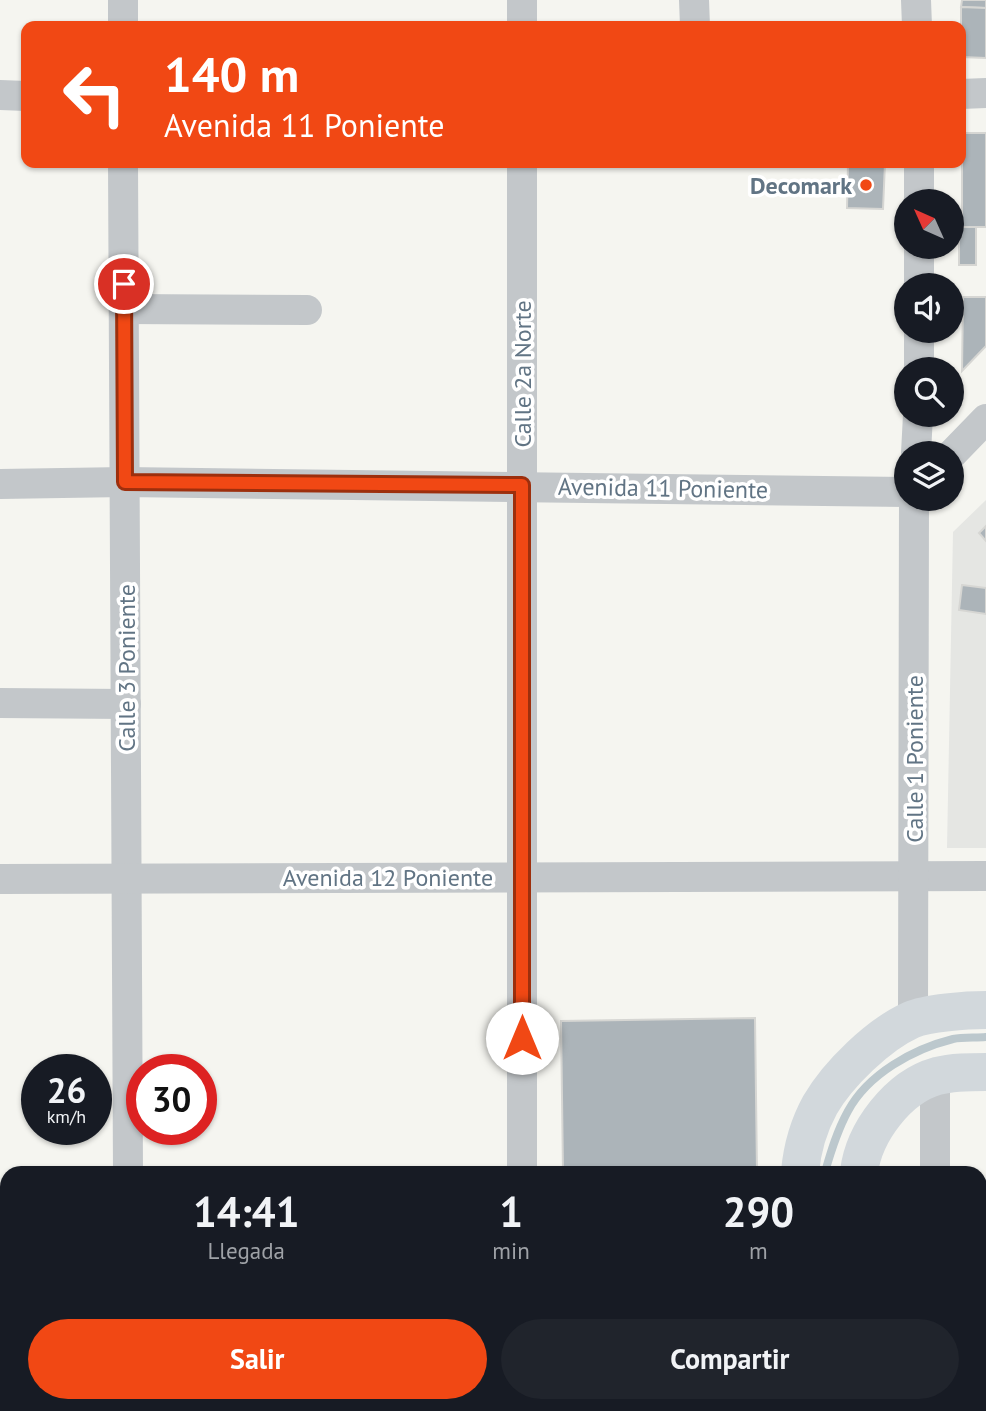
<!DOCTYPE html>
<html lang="es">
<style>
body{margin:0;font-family:"PT Sans",sans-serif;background:#20242c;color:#f1f3f6;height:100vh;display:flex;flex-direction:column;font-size:26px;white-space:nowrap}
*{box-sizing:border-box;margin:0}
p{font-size:23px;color:#9ea1a6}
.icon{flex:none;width:38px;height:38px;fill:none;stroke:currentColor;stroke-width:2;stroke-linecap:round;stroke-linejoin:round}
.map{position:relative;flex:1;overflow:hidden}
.side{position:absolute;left:0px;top:1166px;width:987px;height:247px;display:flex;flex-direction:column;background:#171b24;border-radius:21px 21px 0 0;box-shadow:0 2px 5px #0004}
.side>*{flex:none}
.banner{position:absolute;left:21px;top:21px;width:945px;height:147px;border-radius:14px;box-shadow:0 2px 5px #0004;background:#f14814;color:#fff;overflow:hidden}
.needle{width:46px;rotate:315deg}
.controls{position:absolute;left:894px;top:189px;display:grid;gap:14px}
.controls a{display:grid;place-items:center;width:70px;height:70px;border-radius:50%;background:#171b24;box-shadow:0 2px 5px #0004;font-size:35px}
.speed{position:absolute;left:21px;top:1054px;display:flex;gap:14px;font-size:35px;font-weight:700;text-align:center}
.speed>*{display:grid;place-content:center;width:91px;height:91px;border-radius:50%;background:#171b24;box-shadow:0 2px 5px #0004;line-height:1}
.speed small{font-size:18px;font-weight:400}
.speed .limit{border:10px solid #d22;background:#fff;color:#111}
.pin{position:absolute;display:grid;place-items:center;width:60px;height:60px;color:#fff;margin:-30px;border:4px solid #fff;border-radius:50%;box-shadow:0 2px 7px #0007}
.me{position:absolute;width:77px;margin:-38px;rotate:0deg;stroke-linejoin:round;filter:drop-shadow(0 0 5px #0008)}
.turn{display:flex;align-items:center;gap:24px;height:147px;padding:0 28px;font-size:32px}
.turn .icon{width:91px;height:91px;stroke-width:2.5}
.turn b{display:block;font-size:49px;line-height:60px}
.eta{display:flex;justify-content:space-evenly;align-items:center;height:119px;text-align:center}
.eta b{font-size:42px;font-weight:700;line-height:49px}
.cta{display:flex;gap:14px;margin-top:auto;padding:14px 28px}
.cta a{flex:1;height:80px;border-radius:42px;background:#f14814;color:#fff;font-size:28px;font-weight:700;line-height:80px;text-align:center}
.cta a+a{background:#20242c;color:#f1f3f6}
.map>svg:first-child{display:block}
.built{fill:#e5e6e3}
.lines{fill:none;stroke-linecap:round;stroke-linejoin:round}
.stream{stroke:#bcc8cd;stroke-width:8}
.building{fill:#acb4b9;stroke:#d6d6d3;stroke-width:2}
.path{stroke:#bdbfc1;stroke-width:4.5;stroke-dasharray:3.5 3.5;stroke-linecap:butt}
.minor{stroke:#c3c7ca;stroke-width:30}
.secondary{stroke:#d2d8dc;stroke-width:38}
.route-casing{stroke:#9d2f0d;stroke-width:18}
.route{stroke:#f14814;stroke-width:12}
.poi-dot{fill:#f14814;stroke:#fff;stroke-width:2.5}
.labels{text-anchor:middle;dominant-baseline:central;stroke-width:7;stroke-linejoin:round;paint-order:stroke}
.poi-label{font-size:24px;font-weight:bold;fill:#617484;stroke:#fff;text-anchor:end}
.street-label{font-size:24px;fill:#617484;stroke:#fff}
</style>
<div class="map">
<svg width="986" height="1411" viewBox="0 0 986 1411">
<rect width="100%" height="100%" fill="#f5f5f0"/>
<path class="built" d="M986 500V848H947L953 532Z"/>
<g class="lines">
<g class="stream">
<path d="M825 1172C831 1151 837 1131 848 1111 868 1074 913 1049 953 1039 963 1037 976 1038 986 1037"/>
<path d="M822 1405V1411"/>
</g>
</g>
<g class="building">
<path d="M962 0H986V8L961 7Z"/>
<path d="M961 7 986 8V58L961 57Z"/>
<rect x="962" y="133" width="24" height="94"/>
<path d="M848 163H885L883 209 847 208Z"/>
<rect x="959" y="227" width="17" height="38"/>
<path d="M963 297H986V346L962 371Z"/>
<path d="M986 526V541L979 533Z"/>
<path d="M962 585 986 588V614L959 610Z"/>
<path d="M755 1018 757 1172H563L561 1021Z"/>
</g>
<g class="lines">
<path class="path" d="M950 1405 954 1411"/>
<g class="minor">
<path d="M123 0V26"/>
<path d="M522 0V26"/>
<path d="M694 0 695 26"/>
<path d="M916 0 917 26"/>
<path d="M961 94 986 93"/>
<path d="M0 95 26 96"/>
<path d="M123 163 128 1172"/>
<path d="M522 163V1172"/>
<path d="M919 201V163"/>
<path d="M919 285V247"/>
<path d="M124 309 307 310"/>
<path d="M919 369V331"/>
<path d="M916 453 918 415"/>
<path d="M952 454 986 419"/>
<path d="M0 484 125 482 906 492"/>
<path d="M0 703 126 704"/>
<path d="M0 879 986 876"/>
<path d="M913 1019 914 499"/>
<path d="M935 1077V1172"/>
<path d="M0 1267 7 1266"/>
<path d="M129 1405V1411"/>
<path d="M522 1411V1405"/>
</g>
<g class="secondary">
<path d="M800 1172C802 1150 809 1125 820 1105 838 1074 878 1035 911 1020 927 1013 967 1010 986 1010"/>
<path d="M859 1172C864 1132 898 1087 937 1076 953 1072 970 1072 986 1072"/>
<path d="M796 1405V1411"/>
<path d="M856 1405V1411"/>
</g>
</g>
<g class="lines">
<g class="route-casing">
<path id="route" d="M124 284 125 482 522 485V1038"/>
</g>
<use href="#route" class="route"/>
</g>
<circle class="poi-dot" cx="866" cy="185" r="7"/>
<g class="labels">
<g class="poi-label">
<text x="852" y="185">Decomark</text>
</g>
<g class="street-label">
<text transform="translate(522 374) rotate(-90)">Calle 2a Norte</text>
<text transform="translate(663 488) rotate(1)">Avenida 11 Poniente</text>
<text transform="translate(126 668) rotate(-90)">Calle 3 Poniente</text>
<text transform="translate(914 759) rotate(-90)">Calle 1 Poniente</text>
<text x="388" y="877">Avenida 12 Poniente</text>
</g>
</g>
</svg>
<div class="controls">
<a><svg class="needle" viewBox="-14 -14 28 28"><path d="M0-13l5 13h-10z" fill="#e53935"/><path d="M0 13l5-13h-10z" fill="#9ea1a6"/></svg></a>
<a><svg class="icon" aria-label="sound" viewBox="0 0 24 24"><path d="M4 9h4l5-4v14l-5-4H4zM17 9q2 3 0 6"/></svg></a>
<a><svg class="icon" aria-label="search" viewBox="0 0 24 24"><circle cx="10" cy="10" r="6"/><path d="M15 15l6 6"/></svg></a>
<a><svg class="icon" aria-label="layers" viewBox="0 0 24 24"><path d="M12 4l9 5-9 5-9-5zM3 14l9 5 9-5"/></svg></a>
</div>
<div class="speed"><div>26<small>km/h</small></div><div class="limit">30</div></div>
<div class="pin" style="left:124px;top:284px;background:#d93025"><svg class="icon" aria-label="arrive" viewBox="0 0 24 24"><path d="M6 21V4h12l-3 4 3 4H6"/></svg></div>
<svg class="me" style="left:522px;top:1038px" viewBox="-20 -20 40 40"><circle r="19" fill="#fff"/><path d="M0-13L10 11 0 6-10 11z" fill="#f14814"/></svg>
<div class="banner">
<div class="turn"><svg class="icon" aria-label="left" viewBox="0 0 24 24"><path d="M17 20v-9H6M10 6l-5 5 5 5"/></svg><div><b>140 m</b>Avenida 11 Poniente</div></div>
</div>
<section class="side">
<div class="eta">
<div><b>14:41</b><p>Llegada</p></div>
<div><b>1</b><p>min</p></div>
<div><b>290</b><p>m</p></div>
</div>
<div class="cta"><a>Salir</a><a>Compartir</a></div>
</section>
</div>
